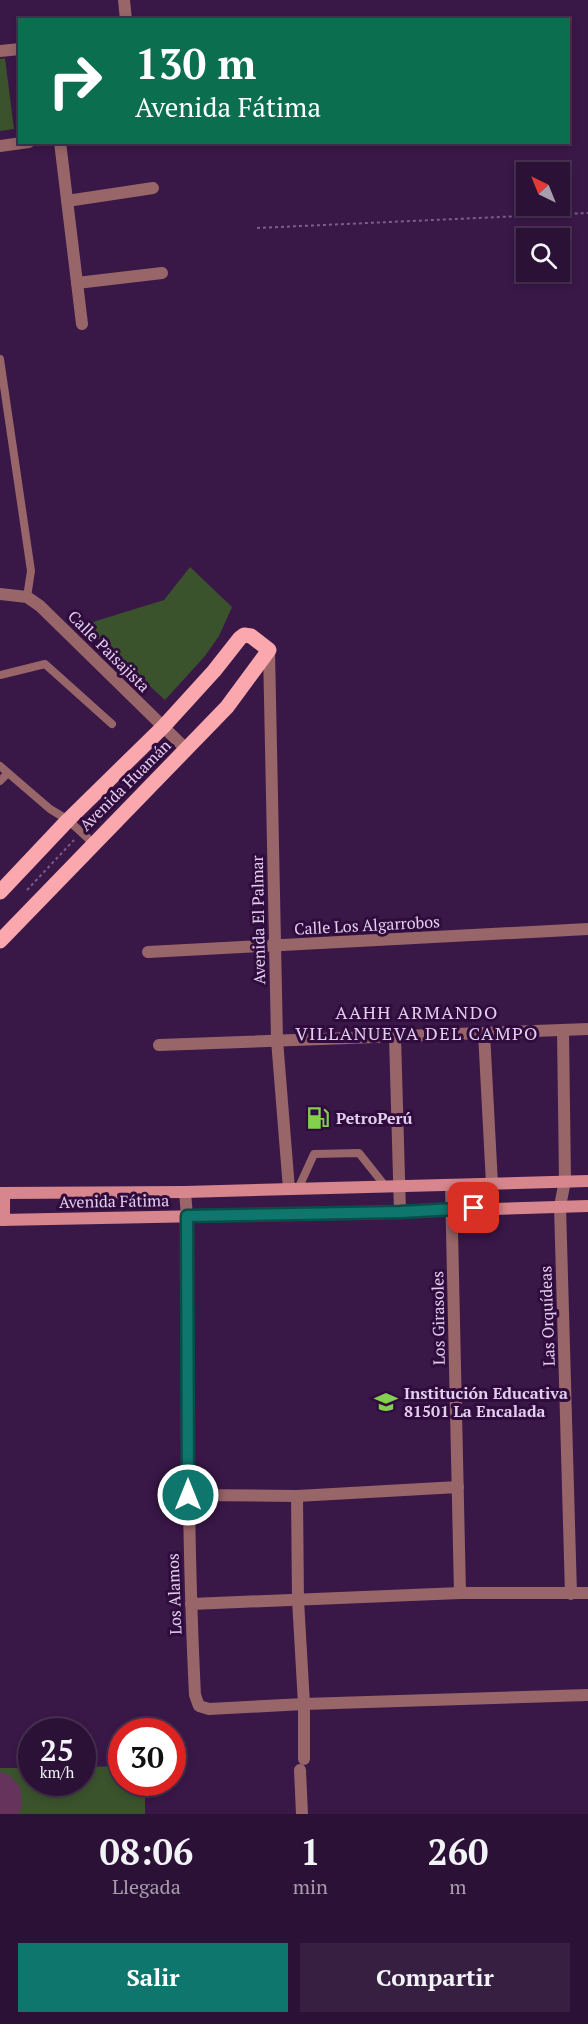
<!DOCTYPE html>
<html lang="es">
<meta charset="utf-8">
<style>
body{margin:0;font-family:"PT Serif",serif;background:#371f41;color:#f1f3f6;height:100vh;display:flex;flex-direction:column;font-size:22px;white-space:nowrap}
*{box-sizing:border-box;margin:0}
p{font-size:20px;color:#a69dad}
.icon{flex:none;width:33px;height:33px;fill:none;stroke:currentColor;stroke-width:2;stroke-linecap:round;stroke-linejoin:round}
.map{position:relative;height:1814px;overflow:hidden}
.panel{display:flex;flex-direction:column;background:#2b1135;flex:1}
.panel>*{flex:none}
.banner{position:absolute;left:18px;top:18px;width:552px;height:126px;border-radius:0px;box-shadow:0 3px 9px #0003,0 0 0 2px #473150;background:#0b6e4f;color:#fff;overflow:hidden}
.needle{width:39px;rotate:317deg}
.controls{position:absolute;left:516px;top:162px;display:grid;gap:12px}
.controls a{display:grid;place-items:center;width:54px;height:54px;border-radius:0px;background:#2b1135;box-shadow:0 3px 9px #0003,0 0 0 2px #473150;font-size:30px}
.speed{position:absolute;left:18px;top:1718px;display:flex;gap:12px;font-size:30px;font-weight:700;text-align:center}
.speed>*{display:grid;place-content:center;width:78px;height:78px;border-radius:50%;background:#2b1135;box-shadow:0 3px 9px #0003,0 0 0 2px #473150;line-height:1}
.speed small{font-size:15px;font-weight:400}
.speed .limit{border:9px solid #d22;background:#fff;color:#111}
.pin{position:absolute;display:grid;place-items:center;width:51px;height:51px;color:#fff;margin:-26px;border-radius:12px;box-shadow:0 3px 9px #0006}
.me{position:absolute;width:66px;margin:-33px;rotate:0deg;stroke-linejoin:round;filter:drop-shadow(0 0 4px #0008)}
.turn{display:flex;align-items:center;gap:21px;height:126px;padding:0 18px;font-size:27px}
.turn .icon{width:78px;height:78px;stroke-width:2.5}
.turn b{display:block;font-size:42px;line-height:51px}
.eta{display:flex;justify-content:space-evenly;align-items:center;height:102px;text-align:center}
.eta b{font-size:36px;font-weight:800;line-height:42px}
.cta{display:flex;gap:12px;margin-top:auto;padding:12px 18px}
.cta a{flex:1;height:69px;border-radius:0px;background:#0f766e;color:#fff;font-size:24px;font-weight:800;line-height:69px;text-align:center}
.cta a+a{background:#371f41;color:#f1f3f6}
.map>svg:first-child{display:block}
.green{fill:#3a532c}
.building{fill:#66335c}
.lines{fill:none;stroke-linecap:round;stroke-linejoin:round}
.path{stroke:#7b5f88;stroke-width:2;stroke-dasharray:3 3;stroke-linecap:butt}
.service{stroke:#986568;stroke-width:8}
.minor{stroke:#986568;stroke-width:12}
.secondary{stroke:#d6868c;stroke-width:12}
.primary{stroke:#faa7ad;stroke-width:15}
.route-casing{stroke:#0a4d48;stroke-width:15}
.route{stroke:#0f766e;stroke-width:10}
.labels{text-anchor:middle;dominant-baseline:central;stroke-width:6;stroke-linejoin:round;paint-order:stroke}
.street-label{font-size:16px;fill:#e3cfed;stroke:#2f0c3d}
.poi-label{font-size:16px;font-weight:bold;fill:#e3cfed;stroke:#2f0c3d;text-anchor:start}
.neighbourhood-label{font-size:18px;letter-spacing:1.5px;fill:#e3cfed;stroke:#2f0c3d}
</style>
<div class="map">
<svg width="588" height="1814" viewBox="0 0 588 1814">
<rect width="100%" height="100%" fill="#391747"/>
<g class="green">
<path d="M5 58 14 129 0 131V59Z"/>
<path d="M190 567 232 607 219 636 205 656 165 700 83 625 164 600Z"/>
<path d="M121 1766 122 1782H145V1814H0V1768H31L32 1782H82L83 1767Z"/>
</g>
<path class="building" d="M0 1772 9 1775 20 1787 22 1804 19 1814H0Z"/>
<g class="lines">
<g class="path">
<path d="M257 228 588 213"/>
<path d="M89 825 135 777"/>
<path d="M27 890 74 840"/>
</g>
<g class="service">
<path d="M0 359 31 571 27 597"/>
<path d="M0 675 45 664 112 724"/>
<path d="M0 766 50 809 68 820 93 843"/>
<path d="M0 781 8 773"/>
<path d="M298 1189 314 1154 359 1153 386 1187"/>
</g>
<g class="minor">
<path d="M124 0 126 20"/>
<path d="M0 51 20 49"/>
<path d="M60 142 82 324"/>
<path d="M0 146 29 142"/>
<path d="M67 201 153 188"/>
<path d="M77 283 162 273"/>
<path d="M0 594 27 597 40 606 186 749"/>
<path d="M269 650 277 1040 289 1189"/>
<path d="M148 952 588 929"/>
<path d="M563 1030 565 1181 560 1206 571 1594"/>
<path d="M484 1033 492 1184"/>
<path d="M395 1037 400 1212"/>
<path d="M159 1045 588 1029"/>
<path d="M451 1185 460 1593"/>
<path d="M185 1192 187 1216C188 1376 187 1536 195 1695L199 1706 209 1709 304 1704 588 1695"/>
<path d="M188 1495 297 1496 458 1487"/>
<path d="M297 1496 298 1600 304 1704V1759"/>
<path d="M191 1604 460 1593H588"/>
<path d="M300 1770 302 1814"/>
</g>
<g class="secondary">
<path d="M0 1193 185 1192 588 1181"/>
<path d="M0 1220 400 1212 588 1206"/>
<path d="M4 1220V1193"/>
</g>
<path class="primary" d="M0 892 68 820 163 727 214 671 240 638 244 635 251 636 269 650 227 707 0 941"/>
</g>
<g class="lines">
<g class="route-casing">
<path id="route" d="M188 1495 187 1216 400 1212 474 1208"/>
</g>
<use href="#route" class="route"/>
</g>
<defs>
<g id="fuel-bare" transform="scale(1.8)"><path d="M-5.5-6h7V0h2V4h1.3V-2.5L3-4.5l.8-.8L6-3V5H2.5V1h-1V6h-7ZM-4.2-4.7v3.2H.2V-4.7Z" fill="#83d04e" stroke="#2f0c3d" stroke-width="2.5" paint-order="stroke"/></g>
<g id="school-bare" transform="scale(1.8)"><path d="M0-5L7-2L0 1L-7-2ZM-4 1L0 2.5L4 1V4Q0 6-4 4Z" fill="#83d04e" stroke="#2f0c3d" stroke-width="2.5" paint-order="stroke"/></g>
</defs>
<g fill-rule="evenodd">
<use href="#fuel-bare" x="318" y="1118"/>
<use href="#school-bare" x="386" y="1402"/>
</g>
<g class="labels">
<g class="street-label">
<text transform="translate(109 651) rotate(45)">Calle Paisajista</text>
<text transform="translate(125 785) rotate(-45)">Avenida Huamán</text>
<text transform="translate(258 920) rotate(-91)">Avenida El Palmar</text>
<text transform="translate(367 925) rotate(-3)">Calle Los Algarrobos</text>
<text transform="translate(114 1201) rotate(-1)">Avenida Fátima</text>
<text transform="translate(547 1316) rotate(-92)">Las Orquídeas</text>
<text transform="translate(438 1318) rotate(-91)">Los Girasoles</text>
<text transform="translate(174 1594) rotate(-92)">Los Alamos</text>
</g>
<g class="poi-label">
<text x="336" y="1118">PetroPerú</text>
<text x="404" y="1393">Institución Educativa<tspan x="404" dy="18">81501 La Encalada</tspan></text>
</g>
<g class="neighbourhood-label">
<text x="417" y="1012">AAHH ARMANDO<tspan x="417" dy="21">VILLANUEVA DEL CAMPO</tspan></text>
</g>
</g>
</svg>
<div class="controls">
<a><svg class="needle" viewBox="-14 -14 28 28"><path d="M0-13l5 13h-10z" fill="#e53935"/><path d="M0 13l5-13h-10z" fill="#a69dad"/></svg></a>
<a><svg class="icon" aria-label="search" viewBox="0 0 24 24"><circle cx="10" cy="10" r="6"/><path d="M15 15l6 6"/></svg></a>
</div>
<div class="speed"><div>25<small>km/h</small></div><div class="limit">30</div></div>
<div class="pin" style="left:474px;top:1208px;background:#d93025"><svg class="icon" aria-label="arrive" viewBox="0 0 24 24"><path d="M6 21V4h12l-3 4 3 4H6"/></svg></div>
<svg class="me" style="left:188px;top:1495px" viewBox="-20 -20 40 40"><circle r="17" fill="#0f766e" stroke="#fff" stroke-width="3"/><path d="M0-11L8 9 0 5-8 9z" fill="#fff"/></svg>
<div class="banner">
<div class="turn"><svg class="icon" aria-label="right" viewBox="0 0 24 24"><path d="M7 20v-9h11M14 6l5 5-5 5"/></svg><div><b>130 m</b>Avenida Fátima</div></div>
</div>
</div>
<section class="panel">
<div class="eta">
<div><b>08:06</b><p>Llegada</p></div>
<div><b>1</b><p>min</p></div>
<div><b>260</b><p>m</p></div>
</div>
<div class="cta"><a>Salir</a><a>Compartir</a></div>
</section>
